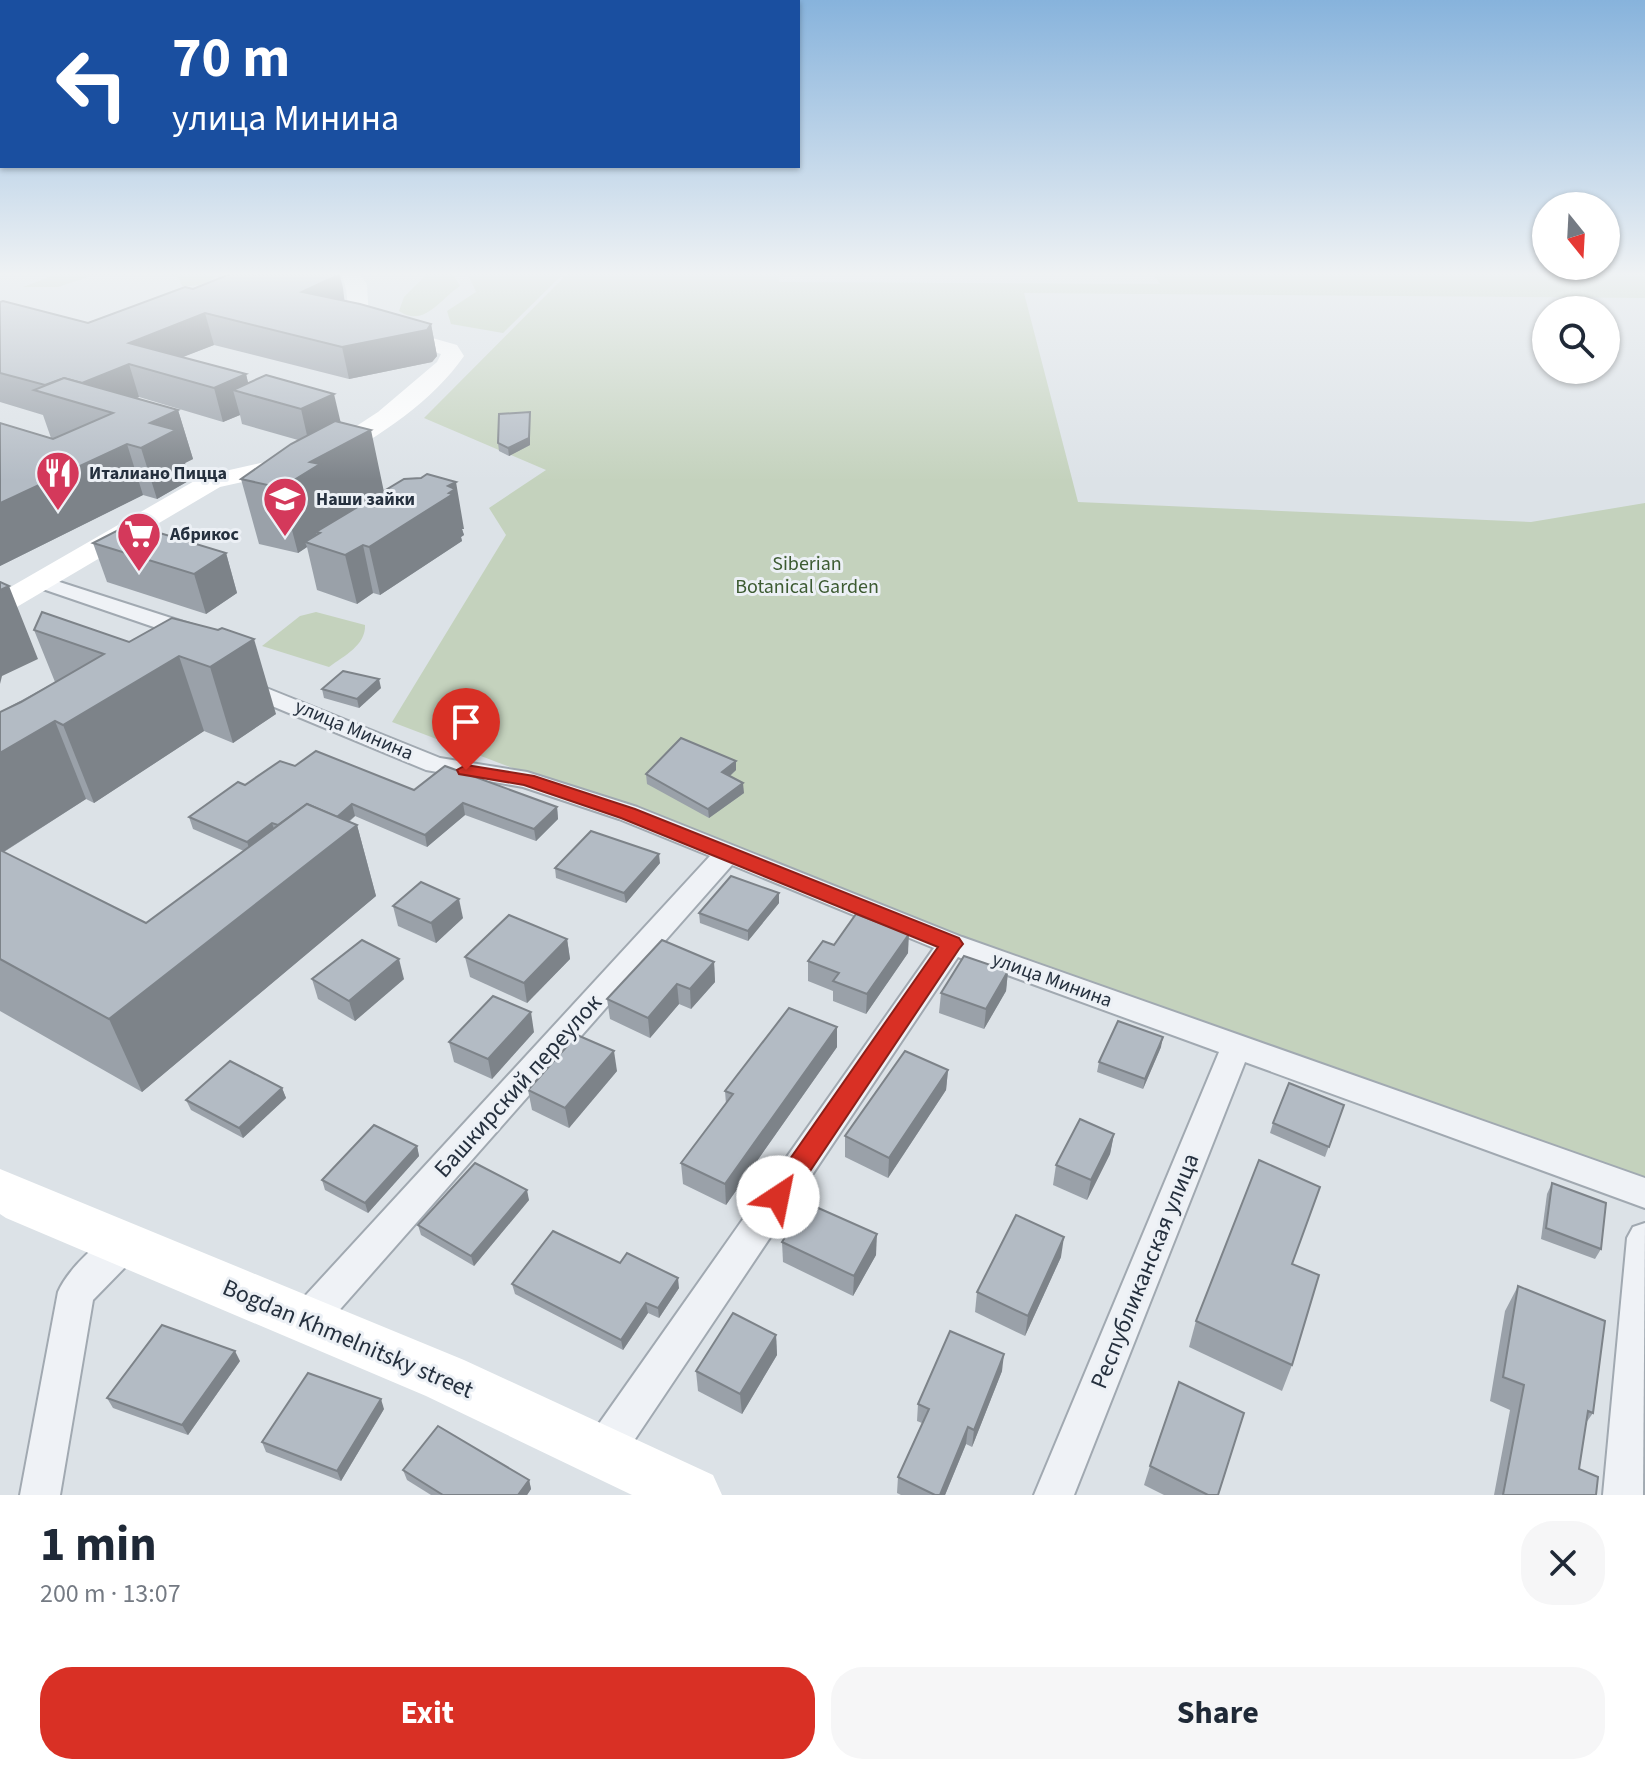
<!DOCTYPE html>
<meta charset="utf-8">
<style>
body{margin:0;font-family:"Source Sans 3",sans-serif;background:#f6f6f7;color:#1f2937;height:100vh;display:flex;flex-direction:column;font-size:30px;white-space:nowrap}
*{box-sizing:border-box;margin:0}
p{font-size:26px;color:#747a83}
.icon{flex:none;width:44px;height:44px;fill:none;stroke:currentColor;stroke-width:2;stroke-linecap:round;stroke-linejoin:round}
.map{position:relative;height:1495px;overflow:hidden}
.panel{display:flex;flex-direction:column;background:#fff;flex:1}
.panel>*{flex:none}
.hud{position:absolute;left:0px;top:0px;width:800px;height:168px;box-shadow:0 2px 6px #0004;background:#1a4fa0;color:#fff;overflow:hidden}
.needle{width:52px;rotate:162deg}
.fabs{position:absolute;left:1532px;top:192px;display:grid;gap:16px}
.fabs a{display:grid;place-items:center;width:88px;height:88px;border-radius:50%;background:#fff;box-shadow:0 2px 6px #0004;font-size:40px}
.pin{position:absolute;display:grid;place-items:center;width:68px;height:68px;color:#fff;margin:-82px -34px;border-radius:50% 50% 50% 0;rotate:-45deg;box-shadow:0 0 8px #0007}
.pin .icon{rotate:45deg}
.me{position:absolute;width:88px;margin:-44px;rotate:34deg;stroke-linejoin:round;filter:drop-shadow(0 0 6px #0008)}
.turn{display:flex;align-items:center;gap:28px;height:168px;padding:0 40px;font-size:36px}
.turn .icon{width:104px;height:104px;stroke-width:2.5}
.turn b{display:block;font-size:56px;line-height:68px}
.round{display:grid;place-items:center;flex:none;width:84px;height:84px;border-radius:32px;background:#f6f6f7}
.overview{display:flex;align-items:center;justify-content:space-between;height:136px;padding:0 40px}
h1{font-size:48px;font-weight:700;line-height:60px}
.button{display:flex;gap:16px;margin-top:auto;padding:16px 40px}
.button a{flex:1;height:92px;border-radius:32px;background:#d93025;color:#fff;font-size:32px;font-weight:700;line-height:92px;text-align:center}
.button a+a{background:#f6f6f7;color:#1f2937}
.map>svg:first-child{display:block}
.green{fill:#c4d2bd}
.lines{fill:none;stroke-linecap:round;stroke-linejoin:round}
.street-casing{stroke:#a1a9b1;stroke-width:4}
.street{fill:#eff2f6;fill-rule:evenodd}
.secondary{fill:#fff;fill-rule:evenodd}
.wall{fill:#9aa1a9}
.shaded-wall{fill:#7d8389}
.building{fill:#b3bbc4;stroke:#7d8389;stroke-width:2}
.route{fill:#d93025;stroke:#8d1f18;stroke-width:2}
.labels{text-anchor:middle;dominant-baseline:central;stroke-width:6;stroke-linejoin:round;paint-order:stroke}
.far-poi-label{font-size:18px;font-weight:bold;fill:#25303e;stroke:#ecf0f5;text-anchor:start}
.park-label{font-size:20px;fill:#3d5b32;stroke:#ecf0f5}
.street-label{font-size:20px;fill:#25303e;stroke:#ecf0f5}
.near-street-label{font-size:24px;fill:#25303e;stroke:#ecf0f5}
</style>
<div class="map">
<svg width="1645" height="1495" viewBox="0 0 1645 1495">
<rect width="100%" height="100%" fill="#dce2e7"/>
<g class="green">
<path d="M62 272H194L215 276C206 286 195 286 182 286L179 278 164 273 94 275 58 287H23Z"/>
<path d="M429 272H452L460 286C439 300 424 328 399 311L404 297Z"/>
<path d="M473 272H565L503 333 451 324 447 311 476 292 468 274Z"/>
<path d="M569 272H780L779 282 1160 284 1152 272H1645V298L1024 293 1078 502 1531 522 1645 503V1180L957 938 392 722 506 535 489 508 546 470 424 418Z"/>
<path d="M316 612 365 625C366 645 344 656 329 667L262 646 300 616Z"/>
</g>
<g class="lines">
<g class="street-casing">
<g id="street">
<path d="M41 576 202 628 205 633 202 638H186L34 586 31 582 34 578Z"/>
<path d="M239 677 440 758 527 772 637 807 962 937 1645 1178V1208L1245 1062 1074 1495H1034L1219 1052 958 957 619 1463 605 1469 591 1463 585 1449 591 1435 934 948 732 865 320 1332 307 1337 294 1332 289 1320 294 1308 710 856 619 819 523 787 426 770 231 689 228 684 231 679Z"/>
<path d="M1645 1223 1643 1495H1603L1627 1238 1633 1227Z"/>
<path d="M124 1229 136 1234 142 1245 136 1256 93 1300 60 1495H20L58 1292C68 1269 100 1238 124 1229Z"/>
</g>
</g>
<use href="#street" class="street"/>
<g class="secondary">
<path d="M339 272H358L367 284 369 320 457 345 464 356C433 401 379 437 331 462L220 487 10 611 0 614V593L203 476 314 451 329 444 378 412 437 362 441 354 355 328C342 313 353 293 339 272Z"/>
<path d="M0 1169 464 1360 713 1475 722 1495H632L426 1396 6 1218 0 1214Z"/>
</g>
</g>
<g class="wall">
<path d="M235 272H339L344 300 431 324 437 356 432 362 349 379 214 345 182 357 246 374 248 383 341 422 384 491 464 529H462L464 535 461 537 462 541 380 595 373 593 357 604 317 590 307 547 298 553 259 544 241 479 298 440 242 424 240 415 223 422 139 397 137 398 178 410 193 459 185 463 190 480 157 499 143 495 0 566V423L51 438 43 415 0 402V302L88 323 193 289Z"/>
<path d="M530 412V445L509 456 499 451 498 443Z"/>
<path d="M93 543 226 553 237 593 206 614 107 582Z"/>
<path d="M172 618 276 714 233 743 204 731 94 803 86 799 4 852 146 923 244 851 193 829 189 817 245 785 295 766 414 790 557 807 558 819 536 841 465 815 427 847 355 816 349 822 357 825 376 896 142 1092 0 1011V712L55 682 34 630 129 642Z"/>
<path d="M381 688 359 708 324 698 322 689Z"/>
<path d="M736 770 730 776 744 793 709 818 647 784 646 774Z"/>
<path d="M660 863 626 903 556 878 555 868Z"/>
<path d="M779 903 748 941 700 923 699 913Z"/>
<path d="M393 906 463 918 436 943 398 926Z"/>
<path d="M567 939 570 959 527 1003 470 977 465 957Z"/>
<path d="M834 945 908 953 866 1014 833 1001V991L808 981V961Z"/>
<path d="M714 962 715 982 691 1009 679 1004 650 1038 610 1019 607 999Z"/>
<path d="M1008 971 1006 991 984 1029 939 1013 941 993Z"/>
<path d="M312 979H404L355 1021 318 999Z"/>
<path d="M837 1027V1047L726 1205 683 1184 681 1163 726 1104 725 1091Z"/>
<path d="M534 1032 492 1079 454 1062 449 1042Z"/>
<path d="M1161 1047 1143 1089 1097 1072 1099 1062Z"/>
<path d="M948 1070 946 1090 888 1178 845 1157V1136Z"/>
<path d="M617 1071 569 1128 532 1110 528 1090Z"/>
<path d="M282 1088 286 1098 243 1138 191 1110 186 1100Z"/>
<path d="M1344 1105 1325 1157 1270 1133 1273 1123Z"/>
<path d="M1114 1134 1110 1154 1087 1200 1053 1185 1056 1165Z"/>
<path d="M417 1146 419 1156 368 1213 325 1190 322 1180Z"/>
<path d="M1552 1183 1601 1249 1595 1259 1541 1239 1547 1194Z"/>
<path d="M529 1200 474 1266 421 1235 418 1225Z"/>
<path d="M782 1242 876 1255 853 1296 783 1262Z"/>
<path d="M1061 1257 1025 1336 975 1312 977 1292Z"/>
<path d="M620 1263 679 1288 659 1318 648 1313 623 1350 515 1294 512 1284Z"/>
<path d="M1293 1264 1292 1365 1282 1391 1189 1347 1196 1321Z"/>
<path d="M1518 1286 1593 1413 1586 1423 1579 1469 1596 1495H1494L1510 1410 1490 1401 1505 1311Z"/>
<path d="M776 1335 777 1355 742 1414 698 1391 696 1371Z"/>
<path d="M240 1361 188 1435 113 1408 107 1398Z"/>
<path d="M1002 1371 972 1447 966 1444 945 1495H901L897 1493 898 1477 922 1423 917 1421 918 1404Z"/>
<path d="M384 1409 341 1481 266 1452 262 1442Z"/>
<path d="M1150 1466 1218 1495H1164L1144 1485Z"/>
<path d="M403 1470 529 1480 531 1489 527 1495H431L407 1480Z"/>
</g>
<g class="shaded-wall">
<path d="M338 272H339L343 288 345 305 302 292Z"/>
<path d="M205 313 214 345 150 370 129 343Z"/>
<path d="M431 324 437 356 432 362 349 379 342 347Z"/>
<path d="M129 364 139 397 106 411 63 391Z"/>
<path d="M246 374 251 395 233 390 240 415 223 422 214 388Z"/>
<path d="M334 394 342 428 309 444 301 409Z"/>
<path d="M178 410 193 459 185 463 190 480 157 499 141 448 150 423Z"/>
<path d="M530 412V445L509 456 508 448Z"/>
<path d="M371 430 384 492 320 533 316 532 318 540 305 542 307 547 298 553 281 488 310 462Z"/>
<path d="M127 444 143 495 0 566V503Z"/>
<path d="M456 482 464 529H462L464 535 461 537 462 541 380 595 369 547 448 486Z"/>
<path d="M363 545 373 593 357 604 345 555Z"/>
<path d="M226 553 237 593 206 614 194 574Z"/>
<path d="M9 586 38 659 2 676 0 684V590Z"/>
<path d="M254 639 276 714 233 743 210 667Z"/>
<path d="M179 656 204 731 94 803 63 725Z"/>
<path d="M379 679 381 688 359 708 357 699Z"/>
<path d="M55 721 86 799 0 854V753Z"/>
<path d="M736 761V770L723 782 722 772Z"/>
<path d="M743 783 744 793 709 818 708 809Z"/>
<path d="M463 803 465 815 427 847 425 835Z"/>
<path d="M352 804 355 816 312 850 309 838Z"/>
<path d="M557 807 558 819 536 841 534 829Z"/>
<path d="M272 823 276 835 251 854 247 842Z"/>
<path d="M357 825 376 896 142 1092 109 1019Z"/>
<path d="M659 854 660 863 626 903 624 893Z"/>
<path d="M779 893V903L748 941V931Z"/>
<path d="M459 899 463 918 436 943 431 923Z"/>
<path d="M909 934 908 953 866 1014 867 994Z"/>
<path d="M567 939 570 959 527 1003 524 983Z"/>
<path d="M399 959 404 979 355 1021 349 1001Z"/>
<path d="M714 962 715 982 691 1009 690 989Z"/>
<path d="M1008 971 1006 991 984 1029 986 1009Z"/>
<path d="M677 984 679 1004 650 1038 648 1018Z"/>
<path d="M531 1012 534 1032 492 1079 488 1059Z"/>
<path d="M837 1027V1047L726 1205 725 1184Z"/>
<path d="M1163 1037 1161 1047 1143 1089 1145 1079Z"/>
<path d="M614 1051 617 1071 569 1128 565 1108Z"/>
<path d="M948 1070 946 1090 888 1178 889 1158Z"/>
<path d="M282 1088 286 1098 243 1138 239 1128Z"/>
<path d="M1114 1134 1110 1154 1087 1200 1091 1180Z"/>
<path d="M417 1146 419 1156 368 1213 365 1203Z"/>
<path d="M527 1190 529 1200 474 1266 471 1256Z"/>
<path d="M877 1234 876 1255 853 1296 854 1276Z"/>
<path d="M1064 1237 1061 1257 1025 1336 1028 1316Z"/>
<path d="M678 1278 679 1288 659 1318 658 1308Z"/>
<path d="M646 1303 648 1313 623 1350 621 1340Z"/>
<path d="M776 1335 777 1355 742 1414 740 1394Z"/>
<path d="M235 1351 240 1361 188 1435 182 1425Z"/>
<path d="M1004 1354 1002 1371 972 1447 974 1430Z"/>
<path d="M381 1399 384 1409 341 1481 337 1471Z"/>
<path d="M968 1427 966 1444 945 1495H940Z"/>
<path d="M529 1480 531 1489 527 1495H518Z"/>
</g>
<g class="building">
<path d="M235 272H338V275L302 292 360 304 431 324 427 330 342 347 205 313 129 343 246 374 214 388 129 364 82 383 64 378 45 385 0 373V302L3 301 88 323 185 287 193 289Z"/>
<path d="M266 375 334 394 301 409 233 390Z"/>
<path d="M64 378 178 410 150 423 176 430 141 448 127 444 0 503V423L53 439 113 413 34 390Z"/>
<path d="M530 412 529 438 508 448 498 443 499 414Z"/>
<path d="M335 421 371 430 310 462 320 464 281 488 241 479 291 444Z"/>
<path d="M427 474 456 482 448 486 455 489 449 493 453 494 369 547 363 545 345 555 305 542 320 533 316 532 404 479 421 478Z"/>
<path d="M130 524 226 553 194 574 93 543Z"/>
<path d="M0 582 9 586 0 590Z"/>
<path d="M42 612 129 642 172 618 218 630 222 628 254 639 210 667 179 656 63 725 55 721 0 753V712L21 702 104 654 34 630Z"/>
<path d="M343 671 379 679 357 699 322 689Z"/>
<path d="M681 738 736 761 722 772 743 783 708 809 646 774Z"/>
<path d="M316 751 414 790 445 766 557 807 534 829 463 803 425 835 352 804 337 817 307 804 278 825 272 823 247 842 189 817 238 782 245 785 280 761 295 766Z"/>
<path d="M307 804 357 825 109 1019 0 959V850L146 923Z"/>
<path d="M591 831 659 854 624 893 555 868Z"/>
<path d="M731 876 779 893 748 931 699 913Z"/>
<path d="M421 882 459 899 431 923 393 906Z"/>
<path d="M856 914 909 934 867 994 833 981 839 973 808 961 823 941 834 945Z"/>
<path d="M509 915 567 939 524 983 465 957Z"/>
<path d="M362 940 399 959 349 1001 312 979Z"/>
<path d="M662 940 714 962 690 989 677 984 648 1018 607 999Z"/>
<path d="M964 956 1008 971 986 1009 941 993Z"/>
<path d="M493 996 531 1012 488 1059 449 1042Z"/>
<path d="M789 1008 837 1027 725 1184 681 1163 733 1094 725 1091Z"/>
<path d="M1118 1021 1163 1037 1145 1079 1099 1062Z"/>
<path d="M577 1035 614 1051 565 1108 528 1090Z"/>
<path d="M905 1051 948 1070 889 1158 845 1136Z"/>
<path d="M230 1061 282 1088 239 1128 186 1100Z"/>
<path d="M1289 1083 1344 1105 1329 1147 1273 1123Z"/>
<path d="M1080 1119 1114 1134 1091 1180 1056 1165Z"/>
<path d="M374 1125 417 1146 365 1203 322 1180Z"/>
<path d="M1259 1160 1320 1187 1292 1264 1319 1275 1292 1365 1196 1321Z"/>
<path d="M475 1163 527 1190 471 1256 418 1225Z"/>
<path d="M1552 1183 1606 1203 1601 1249 1546 1228Z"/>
<path d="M807 1203 877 1234 854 1276 782 1242Z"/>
<path d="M1016 1215 1064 1237 1028 1316 977 1292Z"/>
<path d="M553 1231 620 1263 627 1253 678 1278 658 1308 646 1303 621 1340 512 1284Z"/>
<path d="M1518 1286 1605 1321 1593 1413 1588 1411 1579 1469 1598 1477 1596 1495H1503L1524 1385 1503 1377Z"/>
<path d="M733 1313 776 1335 740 1394 696 1371Z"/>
<path d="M162 1325 235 1351 182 1425 107 1398Z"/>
<path d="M950 1331 1004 1354 974 1430 968 1427 940 1495H935L898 1477 929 1409 918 1404Z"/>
<path d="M308 1373 381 1399 337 1471 262 1442Z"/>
<path d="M1179 1382 1244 1413 1218 1495H1208L1150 1466Z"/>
<path d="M438 1426 529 1480 518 1495H443L403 1470Z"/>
</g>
<linearGradient id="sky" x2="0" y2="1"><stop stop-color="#87b3dc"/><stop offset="0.57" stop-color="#eff2f4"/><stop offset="1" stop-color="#eff2f4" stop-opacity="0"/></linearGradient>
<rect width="1645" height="481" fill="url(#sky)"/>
<path class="route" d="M466 765 534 776 635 809 959 938 963 944 959 949 788 1204 778 1208 769 1204 765 1197 769 1189 938 947 621 818 524 785 459 774 457 770Z"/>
<defs>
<g id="restaurant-pin" transform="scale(2.3)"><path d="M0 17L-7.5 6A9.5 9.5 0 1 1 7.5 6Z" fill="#d4395b" stroke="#ecf0f5"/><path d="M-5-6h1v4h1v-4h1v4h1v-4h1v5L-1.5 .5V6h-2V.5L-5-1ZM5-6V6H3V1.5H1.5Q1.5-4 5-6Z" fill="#fff"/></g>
<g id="school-pin" transform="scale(2.3)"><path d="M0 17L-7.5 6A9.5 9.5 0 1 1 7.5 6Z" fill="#d4395b" stroke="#ecf0f5"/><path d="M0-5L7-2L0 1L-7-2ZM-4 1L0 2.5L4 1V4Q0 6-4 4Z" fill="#fff"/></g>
<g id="supermarket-pin" transform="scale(2.3)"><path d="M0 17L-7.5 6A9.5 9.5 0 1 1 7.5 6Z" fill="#d4395b" stroke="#ecf0f5"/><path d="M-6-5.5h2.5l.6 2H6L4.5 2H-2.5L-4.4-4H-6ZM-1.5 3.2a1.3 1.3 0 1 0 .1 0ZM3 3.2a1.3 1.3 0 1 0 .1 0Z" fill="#fff"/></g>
</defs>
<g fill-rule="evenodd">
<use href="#restaurant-pin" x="58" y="473"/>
<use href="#school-pin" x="285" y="499"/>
<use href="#supermarket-pin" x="139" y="534"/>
</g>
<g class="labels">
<g class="far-poi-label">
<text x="89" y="473">Италиано Пицца</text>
<text x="316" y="499">Наши зайки</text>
<text x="170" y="534">Абрикос</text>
</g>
<g class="park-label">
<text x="807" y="564">Siberian<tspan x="807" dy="23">Botanical Garden</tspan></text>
</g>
<g class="street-label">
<text transform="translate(354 730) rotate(23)">улица Минина</text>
<text transform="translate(1052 980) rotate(20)">улица Минина</text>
</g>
<g class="near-street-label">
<text transform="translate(518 1086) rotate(-48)">Башкирский переулок</text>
<text transform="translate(1145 1271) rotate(-68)">Республиканская улица</text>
<text transform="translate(348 1339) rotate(23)">Bogdan Khmelnitsky street</text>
</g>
</g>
</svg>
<div class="fabs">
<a><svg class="needle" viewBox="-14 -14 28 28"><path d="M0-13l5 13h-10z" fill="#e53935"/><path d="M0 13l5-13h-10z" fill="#747a83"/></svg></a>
<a><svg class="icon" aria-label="search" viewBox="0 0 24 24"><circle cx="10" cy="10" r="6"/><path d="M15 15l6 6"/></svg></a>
</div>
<div class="pin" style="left:466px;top:770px;background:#d93025"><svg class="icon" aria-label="arrive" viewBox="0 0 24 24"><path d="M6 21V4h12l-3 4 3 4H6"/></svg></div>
<svg class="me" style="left:778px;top:1197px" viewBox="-20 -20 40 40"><circle r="19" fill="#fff"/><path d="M0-13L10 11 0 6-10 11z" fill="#d93025"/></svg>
<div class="hud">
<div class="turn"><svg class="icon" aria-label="left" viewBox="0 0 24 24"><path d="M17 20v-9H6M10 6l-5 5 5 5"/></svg><div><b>70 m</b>улица Минина</div></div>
</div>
</div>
<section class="panel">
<div class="overview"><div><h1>1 min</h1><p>200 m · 13:07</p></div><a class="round"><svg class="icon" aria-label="close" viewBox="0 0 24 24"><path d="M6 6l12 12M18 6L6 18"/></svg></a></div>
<div class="button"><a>Exit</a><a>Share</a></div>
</section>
